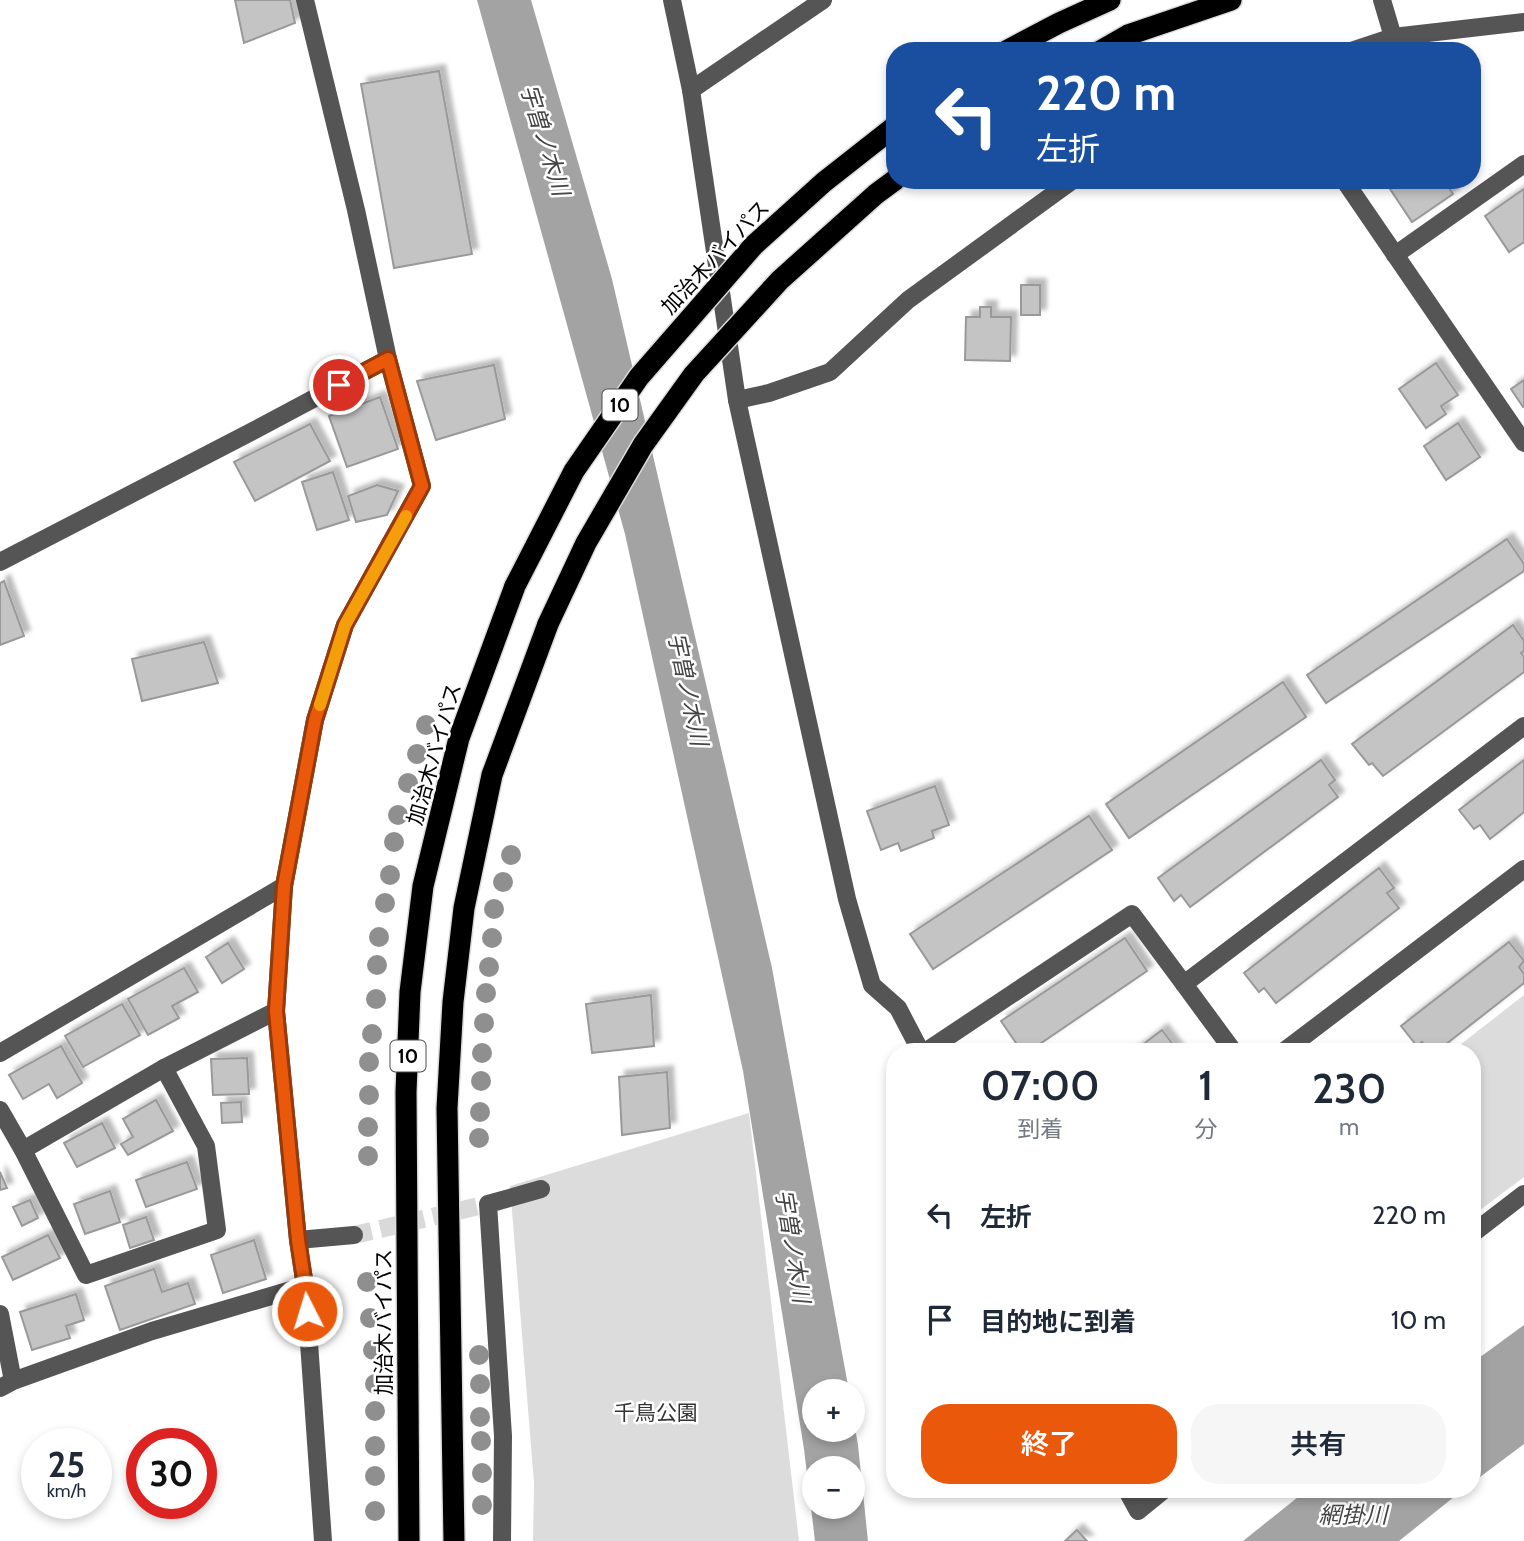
<!DOCTYPE html>
<html lang="ja">
<meta charset="utf-8">
<style>
body{margin:0;font-family:Cabin,"Noto Sans JP",sans-serif;background:#f6f6f7;color:#1f2937;height:100vh;display:flex;flex-direction:column;font-size:26px;white-space:nowrap}
*{box-sizing:border-box;margin:0}
p{font-size:23px;color:#747a83}
.icon{flex:none;width:38px;height:38px;fill:none;stroke:currentColor;stroke-width:2;stroke-linecap:round;stroke-linejoin:round}
.map{position:relative;flex:1;overflow:hidden}
.details{position:absolute;left:886px;top:1043px;width:595px;height:455px;display:flex;flex-direction:column;background:#fff;border-radius:28px;box-shadow:0 4px 10px #0003}
.details>*{flex:none}
.hud{position:absolute;left:886px;top:42px;width:595px;height:147px;border-radius:28px;box-shadow:0 4px 10px #0003;background:#1a4fa0;color:#fff;overflow:hidden}
.controls{position:absolute;left:802px;top:1379px;display:grid;gap:14px}
.controls a{display:grid;place-items:center;width:63px;height:63px;border-radius:50%;background:#fff;box-shadow:0 4px 10px #0003;font-size:35px}
.speed{position:absolute;left:21px;top:1428px;display:flex;gap:14px;font-size:35px;font-weight:700;text-align:center}
.speed>*{display:grid;place-content:center;width:91px;height:91px;border-radius:50%;background:#fff;box-shadow:0 4px 10px #0003;line-height:1}
.speed small{font-size:18px;font-weight:400}
.speed .limit{border:10px solid #d22;background:#fff;color:#111}
.pin{position:absolute;display:grid;place-items:center;width:60px;height:60px;color:#fff;margin:-30px;border:4px solid #fff;border-radius:50%;box-shadow:0 2px 7px #0007}
.me{position:absolute;width:77px;margin:-38px;rotate:355deg;stroke-linejoin:round;filter:drop-shadow(0 0 5px #0008)}
.turn{display:flex;align-items:center;gap:24px;height:147px;padding:0 35px;font-size:32px}
.turn .icon{width:91px;height:91px;stroke-width:2.5}
.turn b{display:block;font-size:49px;line-height:60px}
.eta{display:flex;justify-content:space-evenly;align-items:center;height:119px;text-align:center}
.eta b{font-size:42px;font-weight:600;line-height:49px}
.cta{display:flex;gap:14px;margin-top:auto;padding:14px 35px}
.cta a{flex:1;height:80px;border-radius:28px;background:#ea580c;color:#fff;font-size:28px;font-weight:600;line-height:80px;text-align:center}
.cta a+a{background:#f6f6f7;color:#1f2937}
ul{padding:0;list-style:none}
li{display:flex;align-items:center;gap:21px;height:105px;padding:0 35px}
li div{flex:1}
li b{display:block;font-size:26px}
li em{font-style:normal}
.map>svg:first-child{display:block}
.green{fill:#dcdcdc}
.water{fill:#a3a3a3;fill-rule:evenodd}
.building{fill:#c4c4c4;stroke:#999;stroke-width:2;filter:url(#shadow)}
.lines{fill:none;stroke-linecap:round;stroke-linejoin:round}
.minor-tunnel{stroke:#d9d9d9;stroke-width:18;stroke-dasharray:18 9;stroke-linecap:butt}
.highway-casing{stroke:#dbdbdb;stroke-width:24}
.minor{stroke:#555;stroke-width:18}
.highway{stroke:#000;stroke-width:21}
.highway-bridge-casing{stroke:#dbdbdb;stroke-width:24;stroke-linecap:butt}
.highway-bridge{stroke:#000;stroke-width:21}
.tree{fill:#8f8f8f}
.route-casing{stroke:#983908;stroke-width:18}
.route{stroke:#ea580c;stroke-width:12}
.slow{stroke:#f59e0b;stroke-width:12}
.labels{text-anchor:middle;dominant-baseline:central;stroke-width:5;stroke-linejoin:round;paint-order:stroke}
.shield{fill:#fff;stroke:#4c4c4c;stroke-width:2}
.shield-label{font-size:19px;font-weight:bold;fill:#000}
.street-label{font-size:21px;fill:#000;stroke:#fff}
.park-label{font-size:21px;fill:#333;stroke:#fff}
.water-label{font-size:23px;font-style:italic;fill:#444;stroke:#fff}
</style>
<div class="map">
<svg width="1524" height="1541" viewBox="0 0 1524 1541">
<defs>
<filter id="shadow"><feDropShadow dx="6" dy="-6" stdDeviation="2" flood-color="#0004"/></filter>
</defs>
<rect width="100%" height="100%" fill="#fff"/>
<g class="green">
<path d="M1524 995V1177L1472 1216V1052H1451Z"/>
<path d="M749 1113 799 1541H533L534 1483 510 1186Z"/>
</g>
<g class="water">
<path d="M477 0H531L612 279 772 968 849 1391H814V1430H852V1411L858 1445 868 1541H815L804 1449 743 1071 625 534ZM814 1468H852V1507H814Z"/>
<path d="M1524 1325V1444L1472 1483V1363Z"/>
<path d="M1308 1489H1464L1399 1541H1243Z"/>
</g>
<g class="building">
<path d="M235 0H290L295 23 244 43Z"/>
<path d="M439 71 472 254 394 268 361 84Z"/>
<path d="M1384 180H1444L1453 194 1412 222Z"/>
<path d="M1524 189V242L1509 252 1485 216Z"/>
<rect x="1021" y="285" width="19" height="30"/>
<path d="M980 307H991V317H1011L1010 361 965 360 966 317H980Z"/>
<path d="M1436 363 1458 395 1441 406 1446 414 1426 428 1399 389Z"/>
<path d="M494 365 505 419 436 440 417 381Z"/>
<path d="M1524 380V406L1523 407 1511 389Z"/>
<path d="M380 397 398 449 347 467 329 416Z"/>
<path d="M1458 423 1480 457 1446 480 1424 446Z"/>
<path d="M310 424 330 461 255 501 234 462Z"/>
<path d="M333 472 349 520 317 530 302 482Z"/>
<path d="M377 485 398 491 387 515 356 522 348 496Z"/>
<path d="M1507 539 1524 564V571L1326 703 1307 675Z"/>
<path d="M4 581 24 636 0 645V583Z"/>
<path d="M1513 625 1524 641V651L1521 653 1524 657V672L1383 776 1372 763 1369 765 1352 744Z"/>
<path d="M204 642 218 683 142 701 132 659Z"/>
<path d="M1283 682 1306 717 1129 838 1106 804Z"/>
<path d="M1321 760 1335 780 1329 785 1338 797 1190 907 1181 895 1174 901 1158 878Z"/>
<path d="M1524 760V812L1490 839 1480 825 1474 829 1459 810Z"/>
<path d="M935 786 949 825 932 831 934 838 901 851 898 843 881 850 867 811Z"/>
<path d="M1089 816 1112 850 933 969 910 934Z"/>
<path d="M1379 868 1394 888 1387 893 1399 908 1276 1003 1264 988 1259 992 1244 973Z"/>
<path d="M1125 938 1147 971 1028 1052H1022L1001 1021Z"/>
<path d="M1509 942 1524 961 1519 967 1524 974V983L1436 1052H1430L1422 1042 1417 1046 1401 1026Z"/>
<path d="M228 943 244 969 222 983 206 957Z"/>
<path d="M184 968 198 992 172 1006 179 1018 148 1035 128 999Z"/>
<path d="M651 995 654 1046 592 1053 586 1004Z"/>
<path d="M122 1004 140 1035 83 1067 65 1036Z"/>
<path d="M1162 1030 1178 1051 1133 1052Z"/>
<path d="M61 1046 82 1083 57 1098 49 1084 23 1099 9 1075Z"/>
<path d="M247 1058 249 1094 213 1095 211 1059Z"/>
<path d="M667 1072 670 1128 622 1135 619 1077Z"/>
<path d="M156 1100 173 1131 128 1155 121 1144 133 1137 123 1119Z"/>
<path d="M241 1102 242 1122 222 1123 221 1103Z"/>
<path d="M102 1123 115 1148 77 1167 64 1143Z"/>
<path d="M187 1162 197 1189 146 1207 136 1180Z"/>
<path d="M0 1172 7 1188 0 1190Z"/>
<path d="M110 1191 120 1222 85 1234 74 1204Z"/>
<path d="M30 1200 38 1218 22 1226 13 1207Z"/>
<path d="M146 1217 154 1240 130 1248 123 1225Z"/>
<path d="M48 1235 60 1258 13 1280 2 1257Z"/>
<path d="M254 1240 266 1279 223 1293 211 1255Z"/>
<path d="M154 1269 162 1292 188 1283 195 1304 120 1330 105 1286Z"/>
<path d="M76 1294 84 1320 66 1326 70 1338 32 1350 20 1312Z"/>
<path d="M1021 1489H1039V1491L1023 1496Z"/>
<path d="M1077 1530 1087 1541H1065Z"/>
</g>
<g class="lines">
<path class="minor-tunnel" d="M354 1235 488 1204"/>
<g class="highway-casing">
<g id="highway">
<path d="M1006 51 1059 23 1110 0"/>
<path d="M1100 51 1128 35 1231 0"/>
<path d="M754 245 824 182 894 127"/>
<path d="M780 280 876 194 895 180"/>
<path d="M409 1541 406 1092 410 992 423 886 459 738 515 586"/>
<path d="M454 1541 447 1108 453 1002 464 908 492 775 548 624"/>
</g>
</g>
<g class="minor">
<path d="M305 0 356 210 388 359 422 486 345 625 315 720 284 886 276 1011 298 1240 305 1286 323 1541"/>
<path d="M672 0 691 90 737 400 847 899 872 985 898 1008 921 1052"/>
<path d="M1382 0 1393 37"/>
<path d="M1351 51 1393 37 1524 22"/>
<path d="M691 90 823 0"/>
<path d="M1344 180 1524 443"/>
<path d="M1395 255 1524 164"/>
<path d="M737 400 769 393 830 372 908 300 1073 180"/>
<path d="M0 562 251 432 388 359"/>
<path d="M925 1052 1132 914 1184 984"/>
<path d="M1234 1052 1184 984 1524 726"/>
<path d="M1283 1052 1524 869"/>
<path d="M0 1053 284 886"/>
<path d="M0 1110 23 1150 86 1275 217 1230 206 1146 164 1068"/>
<path d="M23 1150 164 1068 276 1011"/>
<path d="M1472 1234 1524 1194"/>
<path d="M298 1240 354 1235"/>
<path d="M0 1314 13 1381"/>
<path d="M0 1388 13 1381 152 1331 305 1286"/>
<path d="M1126 1489 1138 1511 1165 1489"/>
<path d="M502 1541 503 1436 488 1204 541 1189"/>
</g>
<use href="#highway" class="highway"/>
<g class="highway-bridge-casing">
<g id="highway-bridge">
<path d="M515 586 574 471 639 377 754 245"/>
<path d="M548 624 586 543 643 445 694 374 780 280"/>
</g>
</g>
<use href="#highway-bridge" class="highway-bridge"/>
</g>
<g class="tree">
<circle cx="426" cy="725" r="10"/>
<circle cx="417" cy="754" r="10"/>
<circle cx="408" cy="783" r="10"/>
<circle cx="398" cy="815" r="10"/>
<circle cx="394" cy="842" r="10"/>
<circle cx="511" cy="855" r="10"/>
<circle cx="390" cy="875" r="10"/>
<circle cx="503" cy="882" r="10"/>
<circle cx="385" cy="903" r="10"/>
<circle cx="494" cy="909" r="10"/>
<circle cx="379" cy="937" r="10"/>
<circle cx="492" cy="938" r="10"/>
<circle cx="377" cy="965" r="10"/>
<circle cx="489" cy="967" r="10"/>
<circle cx="486" cy="993" r="10"/>
<circle cx="376" cy="999" r="10"/>
<circle cx="484" cy="1023" r="10"/>
<circle cx="372" cy="1034" r="10"/>
<circle cx="482" cy="1053" r="10"/>
<circle cx="369" cy="1062" r="10"/>
<circle cx="481" cy="1081" r="10"/>
<circle cx="369" cy="1095" r="10"/>
<circle cx="480" cy="1112" r="10"/>
<circle cx="368" cy="1127" r="10"/>
<circle cx="479" cy="1138" r="10"/>
<circle cx="368" cy="1156" r="10"/>
<circle cx="367" cy="1282" r="10"/>
<circle cx="370" cy="1318" r="10"/>
<circle cx="373" cy="1350" r="10"/>
<circle cx="479" cy="1355" r="10"/>
<circle cx="375" cy="1384" r="10"/>
<circle cx="480" cy="1384" r="10"/>
<circle cx="375" cy="1411" r="10"/>
<circle cx="480" cy="1417" r="10"/>
<circle cx="481" cy="1441" r="10"/>
<circle cx="375" cy="1446" r="10"/>
<circle cx="482" cy="1473" r="10"/>
<circle cx="375" cy="1476" r="10"/>
<circle cx="482" cy="1505" r="10"/>
<circle cx="375" cy="1511" r="10"/>
</g>
<g class="lines">
<g class="route-casing">
<path id="route" d="M307 1311 305 1286 298 1240 276 1011 284 886 315 720 345 625 422 486 388 359 339 385"/>
</g>
<use href="#route" class="route"/>
<path class="slow" d="M320 705 345 625 406 516"/>
</g>
<g class="labels">
<g class="shield">
<rect x="602.5" y="389.5" width="35" height="31" rx="5"/>
<rect x="390.5" y="1040.5" width="35" height="31" rx="5"/>
</g>
<g class="shield-label">
<text x="620" y="405">10</text>
<text x="408" y="1056">10</text>
</g>
<g class="street-label">
<text transform="translate(715 257) rotate(-47)">加治木バイパス</text>
<text transform="translate(434 754) rotate(-74)">加治木バイパス</text>
<text transform="translate(383 1322) rotate(-90)">加治木バイパス</text>
</g>
<g class="park-label">
<text x="656" y="1412">千鳥公園</text>
</g>
<g class="water-label">
<text transform="translate(545 140) rotate(73)">宇曽ノ木川</text>
<text transform="translate(688 689) rotate(78)">宇曽ノ木川</text>
<text transform="translate(793 1246) rotate(81)">宇曽ノ木川</text>
<text x="1353" y="1515">網掛川</text>
</g>
</g>
</svg>
<div class="controls">
<a>+</a>
<a>−</a>
</div>
<div class="speed"><div>25<small>km/h</small></div><div class="limit">30</div></div>
<div class="pin" style="left:339px;top:385px;background:#d93025"><svg class="icon" aria-label="arrive" viewBox="0 0 24 24"><path d="M6 21V4h12l-3 4 3 4H6"/></svg></div>
<svg class="me" style="left:307px;top:1311px" viewBox="-20 -20 40 40"><circle r="17" fill="#ea580c" stroke="#fff" stroke-width="3"/><path d="M0-11L8 9 0 5-8 9z" fill="#fff"/></svg>
<div class="hud">
<div class="turn"><svg class="icon" aria-label="left" viewBox="0 0 24 24"><path d="M17 20v-9H6M10 6l-5 5 5 5"/></svg><div><b>220 m</b>左折</div></div>
</div>
<section class="details">
<div class="eta">
<div><b>07:00</b><p>到着</p></div>
<div><b>1</b><p>分</p></div>
<div><b>230</b><p>m</p></div>
</div>
<ul>
<li><svg class="icon" aria-label="left" viewBox="0 0 24 24"><path d="M17 20v-9H6M10 6l-5 5 5 5"/></svg><div><b>左折</b></div><em>220 m</em></li>
<li><svg class="icon" aria-label="arrive" viewBox="0 0 24 24"><path d="M6 21V4h12l-3 4 3 4H6"/></svg><div><b>目的地に到着</b></div><em>10 m</em></li>
</ul>
<div class="cta"><a>終了</a><a>共有</a></div>
</section>
</div>
